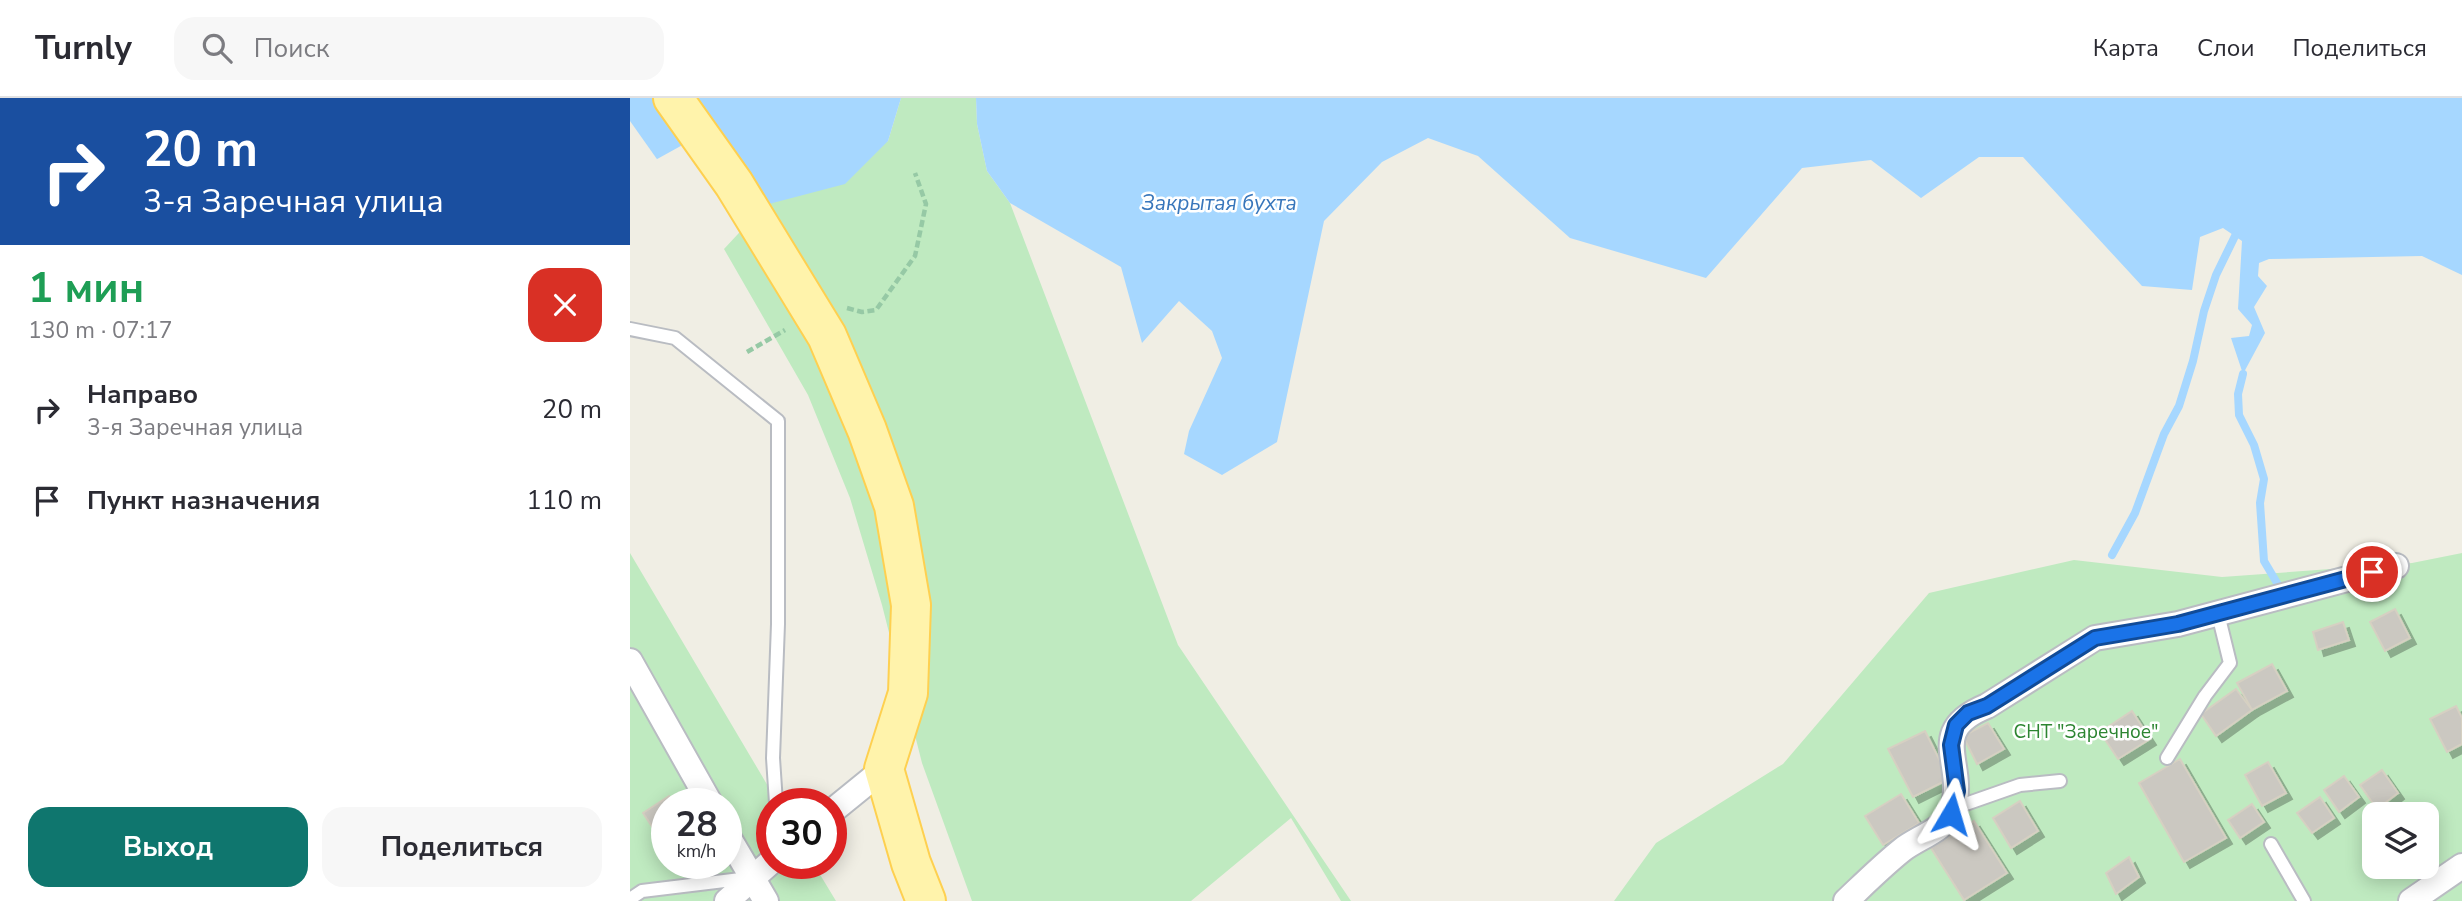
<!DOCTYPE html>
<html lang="ru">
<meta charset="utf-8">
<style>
body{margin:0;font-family:"Nunito Sans",sans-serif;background:#f7f7f7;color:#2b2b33;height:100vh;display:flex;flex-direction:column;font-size:26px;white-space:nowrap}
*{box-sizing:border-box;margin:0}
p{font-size:23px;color:#7c7c81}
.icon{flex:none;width:38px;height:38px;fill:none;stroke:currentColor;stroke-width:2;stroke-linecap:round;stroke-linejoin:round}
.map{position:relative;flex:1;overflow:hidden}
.details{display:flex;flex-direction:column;background:#fff;width:630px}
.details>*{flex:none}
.top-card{background:#1a4fa0;color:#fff;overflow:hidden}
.tools{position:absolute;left:1732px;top:704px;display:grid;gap:14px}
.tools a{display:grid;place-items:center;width:77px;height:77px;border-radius:14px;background:#fff;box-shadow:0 4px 18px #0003;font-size:35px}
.speed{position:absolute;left:21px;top:690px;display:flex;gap:14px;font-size:35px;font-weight:700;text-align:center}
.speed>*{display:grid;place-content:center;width:91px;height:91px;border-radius:50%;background:#fff;box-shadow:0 4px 18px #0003;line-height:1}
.speed small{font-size:18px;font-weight:400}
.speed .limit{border:10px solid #d22;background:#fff;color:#111}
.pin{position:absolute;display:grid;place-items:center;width:60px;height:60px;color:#fff;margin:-30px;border:4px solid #fff;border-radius:50%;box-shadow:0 2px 7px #0007}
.me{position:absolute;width:77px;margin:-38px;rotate:7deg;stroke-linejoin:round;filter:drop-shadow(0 0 5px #0008)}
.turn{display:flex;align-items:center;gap:24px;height:147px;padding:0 28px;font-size:32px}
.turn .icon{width:91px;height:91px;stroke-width:2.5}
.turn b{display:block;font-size:49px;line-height:60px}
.round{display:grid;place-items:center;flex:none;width:74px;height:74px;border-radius:21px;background:#f7f7f7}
.headline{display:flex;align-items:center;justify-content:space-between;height:119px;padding:0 28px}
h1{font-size:42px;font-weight:700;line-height:52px;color:#1e9e55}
.primary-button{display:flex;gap:14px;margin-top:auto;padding:14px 28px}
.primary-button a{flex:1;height:80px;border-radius:21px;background:#0f766e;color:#fff;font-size:28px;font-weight:700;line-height:80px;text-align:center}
.primary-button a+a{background:#f7f7f7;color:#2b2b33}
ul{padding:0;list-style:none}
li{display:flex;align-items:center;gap:21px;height:91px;padding:0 28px}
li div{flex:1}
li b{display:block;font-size:26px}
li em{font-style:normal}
header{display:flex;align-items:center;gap:42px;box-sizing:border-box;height:98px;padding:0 35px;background:#fff;border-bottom:2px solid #e1e1e2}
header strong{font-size:33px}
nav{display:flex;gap:38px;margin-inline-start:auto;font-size:24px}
.search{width:490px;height:63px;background:#f7f7f7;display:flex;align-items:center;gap:18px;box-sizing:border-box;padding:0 24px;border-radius:21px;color:#7c7c81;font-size:26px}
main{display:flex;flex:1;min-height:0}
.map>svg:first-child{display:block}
.green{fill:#bfeac0;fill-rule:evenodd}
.water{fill:#a6d7ff}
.pier{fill:#f0eee4}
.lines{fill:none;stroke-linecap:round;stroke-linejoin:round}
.stream{stroke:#a6d7ff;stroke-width:8}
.building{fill:#cbc8c1;stroke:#d6d0c2;stroke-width:2;filter:url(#shadow)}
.lane-casing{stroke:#b9bcc2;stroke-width:16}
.street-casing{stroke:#b9bcc2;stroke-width:28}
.primary-casing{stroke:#fed050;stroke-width:42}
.path{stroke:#96c9a5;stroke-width:4.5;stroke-dasharray:7 3.5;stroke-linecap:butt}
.lane{stroke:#fff;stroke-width:12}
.street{stroke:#fff;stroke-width:24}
.primary{stroke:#fff3ab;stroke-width:38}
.route-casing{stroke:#114b97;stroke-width:18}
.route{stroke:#1a73e8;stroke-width:12}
.labels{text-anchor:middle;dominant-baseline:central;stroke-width:5;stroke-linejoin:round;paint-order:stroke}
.park-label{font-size:19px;fill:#2d8532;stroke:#fff}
.water-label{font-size:21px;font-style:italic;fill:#3876bb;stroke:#fff}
</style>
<header>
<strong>Turnly</strong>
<div class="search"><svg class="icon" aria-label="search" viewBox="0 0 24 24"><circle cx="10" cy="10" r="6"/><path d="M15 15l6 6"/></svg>Поиск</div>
<nav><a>Карта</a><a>Слои</a><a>Поделиться</a></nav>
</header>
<main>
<section class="details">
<div class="top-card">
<div class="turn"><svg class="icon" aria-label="right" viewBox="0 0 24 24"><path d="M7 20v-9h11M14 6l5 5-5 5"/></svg><div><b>20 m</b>3-я Заречная улица</div></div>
</div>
<div class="headline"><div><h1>1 мин</h1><p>130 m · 07:17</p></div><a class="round" style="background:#d93025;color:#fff"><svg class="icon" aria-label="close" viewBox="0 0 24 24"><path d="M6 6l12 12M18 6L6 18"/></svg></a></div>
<ul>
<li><svg class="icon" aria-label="right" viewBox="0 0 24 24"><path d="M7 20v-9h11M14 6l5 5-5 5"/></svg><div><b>Направо</b><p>3-я Заречная улица</p></div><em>20 m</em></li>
<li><svg class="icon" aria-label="arrive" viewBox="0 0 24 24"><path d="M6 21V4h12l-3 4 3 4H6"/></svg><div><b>Пункт назначения</b></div><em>110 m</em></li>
</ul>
<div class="primary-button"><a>Выход</a><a>Поделиться</a></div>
</section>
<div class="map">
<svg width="1832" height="803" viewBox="0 0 1832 803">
<defs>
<filter id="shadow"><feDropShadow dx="6" dy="6" stdDeviation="0" flood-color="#0004"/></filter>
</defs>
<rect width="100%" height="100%" fill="#f0eee4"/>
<g class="green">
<path d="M271 0H346L347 26 357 73 380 105 548 547 721 803H711L661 720 561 803H342L292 665 252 507 220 400 178 297 94 151 135 107 258 43Z"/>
<path d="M0 455 148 705H142V765H183L206 803H0ZM37 705H96V765H37Z"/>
<path d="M1832 455V803H984L1026 745 1153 666 1299 495 1444 462 1592 479 1782 465ZM1745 716H1797V768H1745Z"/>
</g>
<g class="water">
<path d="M0 0H271L258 43 215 86 135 107 58 44 0 76Z"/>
<path d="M346 0H1832V177L1792 158 1639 161 1629 165 1628 178 1637 188 1624 209 1635 235 1613 276 1601 240 1619 238 1622 227 1608 211 1612 143 1593 130 1570 139 1562 192 1512 188 1393 59H1349L1291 100 1241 62 1172 70 1076 180 940 140 848 58 798 40 752 64 694 123 647 344 592 377 554 356 559 333 592 260 582 233 549 203 512 245 491 169 380 105 357 73 347 26Z"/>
</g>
<path class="pier" d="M0 23 29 64 1 79 0 78Z"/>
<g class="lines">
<g class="stream">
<path d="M1613 276 1608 296 1609 317 1624 347 1634 381 1630 405 1634 463 1653 495"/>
<path d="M1482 457 1505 415 1534 336 1549 308 1563 263 1574 213 1586 177 1605 138"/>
</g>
</g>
<g class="building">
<path d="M1765 511 1780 540 1755 553 1740 524Z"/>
<path d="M1713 524 1719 542 1688 552 1683 534Z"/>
<path d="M1642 566 1657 593 1622 612 1607 585Z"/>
<path d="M1606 591 1622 612 1586 638 1571 616Z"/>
<path d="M1826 608 1832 620V646L1817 654 1800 621Z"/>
<path d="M1502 613 1520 641 1488 661 1470 634Z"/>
<path d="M1358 625 1374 651 1347 666 1333 638Z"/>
<path d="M1295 633 1319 681 1283 699 1258 651Z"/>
<path d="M1550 661 1596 740 1554 764 1509 685Z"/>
<path d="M1638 664 1656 695 1632 708 1615 677Z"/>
<path d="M1752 672 1768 695 1747 711 1730 687Z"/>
<path d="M1714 678 1729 699 1709 714 1694 692Z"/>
<path d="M1271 696 1289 725 1253 747 1235 718Z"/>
<path d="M39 698 44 705H37V751L13 715Z"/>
<path d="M1690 699 1704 720 1682 735 1667 715Z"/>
<path d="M1390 703 1408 733 1381 750 1363 720Z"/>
<path d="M1622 706 1634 724 1610 740 1598 722Z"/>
<path d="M1344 723 1377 775 1334 802 1301 750Z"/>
<path d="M1499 759 1509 779 1486 796 1476 775Z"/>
</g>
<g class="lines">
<g class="lane-casing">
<g id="lane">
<path d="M0 231 45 240 148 323V526L143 660 146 705"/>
<path d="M1537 660 1575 598 1600 565 1588 516"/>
<path d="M1324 713 1330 708 1390 687 1430 683"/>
<path d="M1641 746 1674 803"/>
<path d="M0 801 12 793 119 780"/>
</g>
</g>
<g class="street-casing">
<g id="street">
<path d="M0 563 80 705"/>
<path d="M201 714 254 671"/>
<path d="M96 735 136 803"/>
<path d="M97 803 142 763"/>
<path d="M1216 803C1234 786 1252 768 1272 752 1287 740 1315 732 1322 713 1339 667 1293 634 1357 608L1465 540 1548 526 1766 468"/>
<path d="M1781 803 1832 768"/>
</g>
</g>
<g class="primary-casing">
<path id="primary" d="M43 0 104 86 197 238 237 332 264 408 281 507 278 595 254 671 281 765 296 803"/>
</g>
<g class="path">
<path d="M217 210 232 214 246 212 285 158 296 106 285 75"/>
<path d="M117 254 155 232"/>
</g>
<use href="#lane" class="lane"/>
<use href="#street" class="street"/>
<use href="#primary" class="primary"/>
</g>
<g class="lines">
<g class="route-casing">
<path id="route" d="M1321 716 1327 693 1321 647 1326 627 1338 615 1357 608 1465 540 1548 526 1742 474"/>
</g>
<use href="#route" class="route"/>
</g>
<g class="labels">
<g class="park-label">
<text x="1456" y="634">СНТ "Заречное"</text>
</g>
<g class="water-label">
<text x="589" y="105">Закрытая бухта</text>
</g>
</g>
</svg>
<div class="tools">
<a><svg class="icon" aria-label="layers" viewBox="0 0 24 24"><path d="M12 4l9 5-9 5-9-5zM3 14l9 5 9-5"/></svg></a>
</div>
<div class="speed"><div>28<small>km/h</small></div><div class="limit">30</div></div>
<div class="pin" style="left:1742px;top:474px;background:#d93025"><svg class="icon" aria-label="arrive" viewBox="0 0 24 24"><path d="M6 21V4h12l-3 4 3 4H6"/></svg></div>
<svg class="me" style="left:1321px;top:716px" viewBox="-20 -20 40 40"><path d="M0-17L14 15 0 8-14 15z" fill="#1a73e8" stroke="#fff" stroke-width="4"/></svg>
</div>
</main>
